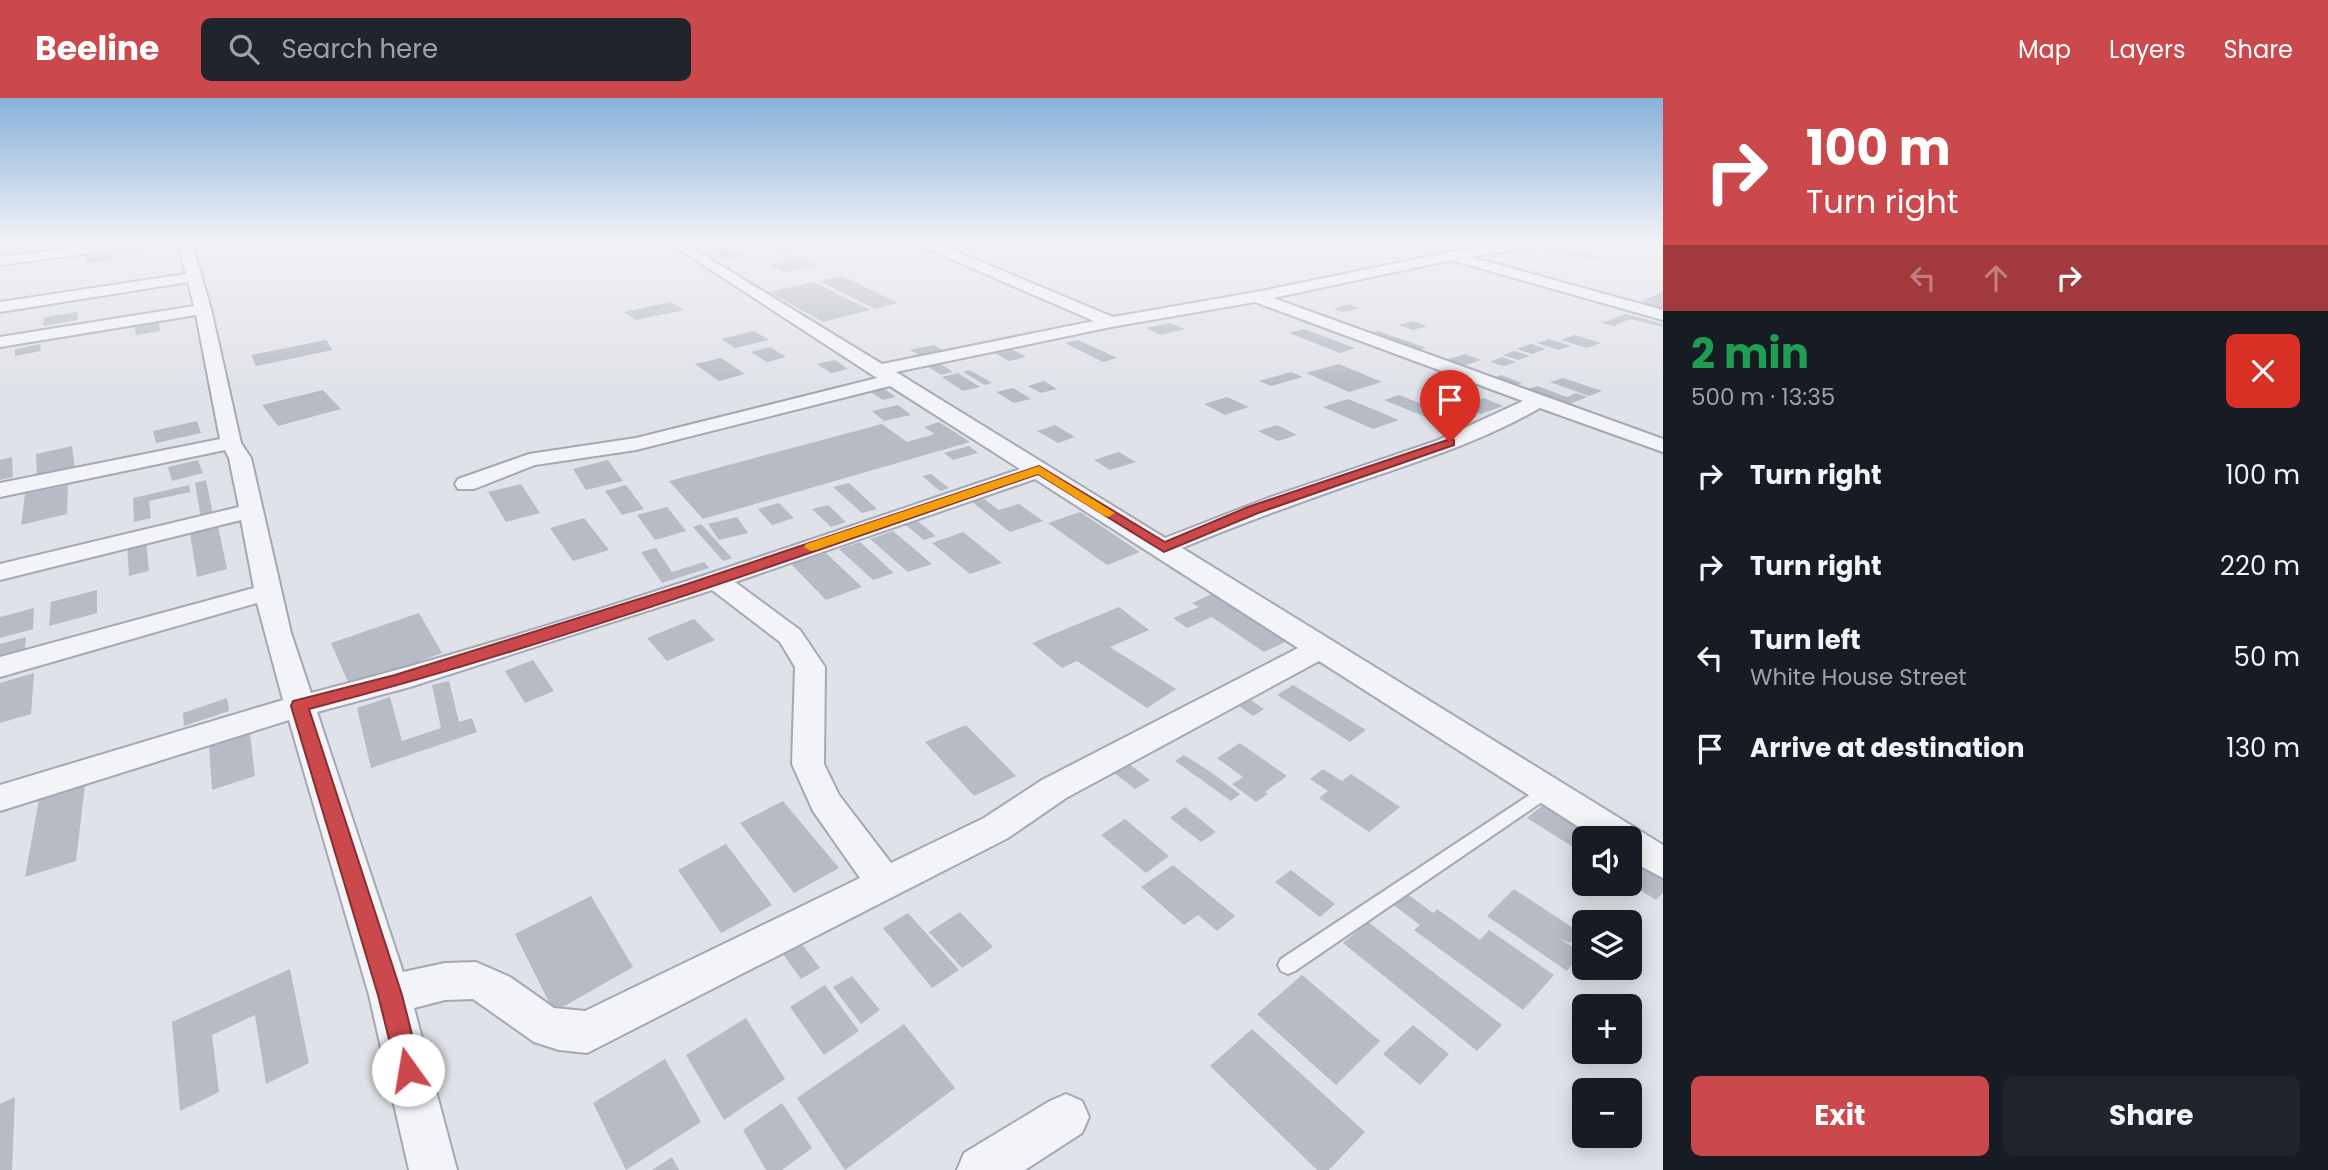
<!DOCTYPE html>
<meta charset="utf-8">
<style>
body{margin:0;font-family:Poppins,sans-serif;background:#20242c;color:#f1f3f6;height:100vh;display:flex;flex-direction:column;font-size:26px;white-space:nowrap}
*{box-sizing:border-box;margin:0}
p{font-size:23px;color:#9ea1a6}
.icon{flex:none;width:38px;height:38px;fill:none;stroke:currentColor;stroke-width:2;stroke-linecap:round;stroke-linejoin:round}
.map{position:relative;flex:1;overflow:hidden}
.details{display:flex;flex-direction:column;background:#171b24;width:665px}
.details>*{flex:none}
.top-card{background:#cb484c;color:#fff;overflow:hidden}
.controls{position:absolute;left:1572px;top:728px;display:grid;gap:14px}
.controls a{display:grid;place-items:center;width:70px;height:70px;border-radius:10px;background:#171b24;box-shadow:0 4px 18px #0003;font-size:35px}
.pin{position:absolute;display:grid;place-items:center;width:60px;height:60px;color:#fff;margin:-72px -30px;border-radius:50% 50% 50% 0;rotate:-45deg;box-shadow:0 0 7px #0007}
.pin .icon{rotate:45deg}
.me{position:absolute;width:77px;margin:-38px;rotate:347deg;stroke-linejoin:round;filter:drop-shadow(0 0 5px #0008)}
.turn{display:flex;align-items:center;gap:24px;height:147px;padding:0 28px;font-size:32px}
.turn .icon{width:91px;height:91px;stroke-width:2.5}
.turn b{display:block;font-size:49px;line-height:60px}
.lanes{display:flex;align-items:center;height:66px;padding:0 28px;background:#0003;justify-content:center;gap:35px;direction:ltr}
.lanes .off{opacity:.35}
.round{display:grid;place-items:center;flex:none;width:74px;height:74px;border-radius:10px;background:#20242c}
.headline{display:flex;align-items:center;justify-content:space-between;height:119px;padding:0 28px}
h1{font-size:42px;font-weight:700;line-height:52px;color:#1e9e55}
.action{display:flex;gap:14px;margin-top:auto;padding:14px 28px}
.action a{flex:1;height:80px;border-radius:10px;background:#cb484c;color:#fff;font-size:28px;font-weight:700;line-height:80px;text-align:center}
.action a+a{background:#20242c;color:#f1f3f6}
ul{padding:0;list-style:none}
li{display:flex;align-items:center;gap:21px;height:91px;padding:0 28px}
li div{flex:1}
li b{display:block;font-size:26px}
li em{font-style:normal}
header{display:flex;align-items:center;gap:42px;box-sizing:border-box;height:98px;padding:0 35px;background:#cb484c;color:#fff}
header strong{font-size:33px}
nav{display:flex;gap:38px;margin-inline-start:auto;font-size:24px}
.search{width:490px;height:63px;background:#20242c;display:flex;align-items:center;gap:18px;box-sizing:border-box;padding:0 24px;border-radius:10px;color:#9ea1a6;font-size:26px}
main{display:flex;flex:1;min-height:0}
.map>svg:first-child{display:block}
.building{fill:#b7bbc5}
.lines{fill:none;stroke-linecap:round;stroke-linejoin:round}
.lane-casing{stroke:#a5a8b3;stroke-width:4}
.street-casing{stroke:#a5a8b3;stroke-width:4}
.lane{fill:#f3f4f7;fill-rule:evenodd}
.street{fill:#f3f4f7;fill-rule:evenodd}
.route{fill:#cb484c;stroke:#842f31;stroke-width:2}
.slow{fill:#f59e0b}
</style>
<header>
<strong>Beeline</strong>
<div class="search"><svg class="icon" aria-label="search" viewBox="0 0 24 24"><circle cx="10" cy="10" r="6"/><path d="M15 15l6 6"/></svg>Search here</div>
<nav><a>Map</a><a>Layers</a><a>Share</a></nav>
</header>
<main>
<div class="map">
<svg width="1663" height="1072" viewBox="0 0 1663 1072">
<rect width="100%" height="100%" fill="#e0e2e9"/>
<g class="building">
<path d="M754 142H788L802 148 778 153Z"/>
<path d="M943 142H987V143L960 148Z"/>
<path d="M1552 148 1601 160 1594 162 1545 151Z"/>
<path d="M723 149 742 158 726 162 707 153Z"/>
<path d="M114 155V162L85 166 86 159Z"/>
<path d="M800 160 816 167 785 174 770 167Z"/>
<path d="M842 178 898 205 875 211 819 183Z"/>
<path d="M814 184 870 212 823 224 769 194Z"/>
<path d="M1663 194V211L1639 205 1644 203 1658 206 1644 202Z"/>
<path d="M671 204 684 212 636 222 624 214Z"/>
<path d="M1349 206 1360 210 1344 214 1333 211Z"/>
<path d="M78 214 77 222 43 228 44 219Z"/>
<path d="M1626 216 1663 226V229L1630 221 1614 228 1601 225Z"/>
<path d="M1413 223 1427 228 1413 232 1399 227Z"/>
<path d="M159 225 160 233 136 237 135 229Z"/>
<path d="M1169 225 1185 231 1161 237 1146 230Z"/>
<path d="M1304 231 1355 250 1340 255 1289 235Z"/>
<path d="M754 233 769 242 735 250 721 241Z"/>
<path d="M1378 233 1426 250 1416 253 1369 236Z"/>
<path d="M1574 237 1601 245 1587 250 1561 242Z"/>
<path d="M1549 241 1571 248 1558 252 1537 245Z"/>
<path d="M326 242 333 252 256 268 251 257Z"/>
<path d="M1078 242 1117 260 1103 264 1065 245Z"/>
<path d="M40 246 41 253 15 258V251Z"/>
<path d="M1531 246 1546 251 1532 256 1517 251Z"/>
<path d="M934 247 942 252 919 257 910 252Z"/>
<path d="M770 249 786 259 767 264 751 254Z"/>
<path d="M1010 250 1026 259 1009 263 993 254Z"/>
<path d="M1514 253 1530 258 1518 262 1503 257Z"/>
<path d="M1465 256 1481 262 1463 268 1446 262Z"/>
<path d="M1502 259 1516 264 1504 268 1490 264Z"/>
<path d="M721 260 745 276 719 283 695 266Z"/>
<path d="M835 262 848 271 831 275 817 266Z"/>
<path d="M939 265 953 274 941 277 927 268Z"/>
<path d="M1339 266 1382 284 1349 294 1306 275Z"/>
<path d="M970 272 992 285 985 287 963 274Z"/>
<path d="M1291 274 1303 279 1271 288 1259 283Z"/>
<path d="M958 275 980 289 963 293 942 279Z"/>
<path d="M1501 277 1522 285 1513 288 1492 281Z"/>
<path d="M1563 280 1602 293 1589 298 1550 284Z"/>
<path d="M1044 283 1057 291 1041 295 1028 288Z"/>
<path d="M1537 288 1567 299 1576 295 1587 299 1567 307 1525 292Z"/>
<path d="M883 290 896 299 883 302 869 293Z"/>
<path d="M1013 290 1031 301 1014 305 996 294Z"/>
<path d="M323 292 341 311 278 328 262 307Z"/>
<path d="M1399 297 1458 320 1443 326 1384 302Z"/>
<path d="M1227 299 1249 309 1225 317 1204 306Z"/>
<path d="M1484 300 1503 308 1481 316 1462 309Z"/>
<path d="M1348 301 1399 322 1373 331 1323 309Z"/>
<path d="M898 307 911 317 884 323 872 313Z"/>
<path d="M197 323 201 335 156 345 153 333Z"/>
<path d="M939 324 970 344 703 421 669 383 882 326 907 344 935 336 924 329Z"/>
<path d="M1055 327 1075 339 1058 345 1037 333Z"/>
<path d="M1277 327 1297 337 1278 343 1258 333Z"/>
<path d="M72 348 75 370 37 379 36 356Z"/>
<path d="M969 348 978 355 953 362 944 355Z"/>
<path d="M1119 354 1136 364 1110 372 1094 362Z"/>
<path d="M12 359 13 379 0 382V362Z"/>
<path d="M198 362 203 375 172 383 168 369Z"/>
<path d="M608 362 623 383 586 392 573 371Z"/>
<path d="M931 376 949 390 940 393 922 378Z"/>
<path d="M206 382 213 417 201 420 195 385Z"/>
<path d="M849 385 877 411 862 415 833 389Z"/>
<path d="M521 386 540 415 506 424 488 394Z"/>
<path d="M68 387 67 416 21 427 25 396Z"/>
<path d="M189 387 190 394 149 403 151 420 134 424 133 400Z"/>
<path d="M626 387 644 411 622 417 605 393Z"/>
<path d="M984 401 999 412 1019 406 1043 423 1010 434 972 404Z"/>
<path d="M779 405 794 420 772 427 758 411Z"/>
<path d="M828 407 846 424 831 429 812 411Z"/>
<path d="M667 409 686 433 655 442 637 417Z"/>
<path d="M1080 414 1140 454 1107 467 1048 425Z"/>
<path d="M737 419 748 435 719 442 708 426Z"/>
<path d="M584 420 609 452 573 463 550 430Z"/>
<path d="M914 420 936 438 924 442 902 424Z"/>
<path d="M701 426 732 460 723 463 693 429Z"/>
<path d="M218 428 227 471 197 479 190 435Z"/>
<path d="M893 433 932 466 908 474 870 441Z"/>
<path d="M963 434 1002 465 970 476 932 445Z"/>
<path d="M146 442 149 473 129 478 127 447Z"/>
<path d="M860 444 894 475 873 482 839 451Z"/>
<path d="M656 450 672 474 704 464 709 470 662 485 641 454Z"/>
<path d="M826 455 862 489 826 502 791 466Z"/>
<path d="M97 492V515L49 528 51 504Z"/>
<path d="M1212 496 1233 510 1285 544 1264 554 1212 519 1187 530 1173 520 1199 509 1192 505Z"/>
<path d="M1119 509 1149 532 1110 549 1176 591 1147 610 1077 563 1062 570 1032 545Z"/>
<path d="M34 510 33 531 0 540V519Z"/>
<path d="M419 515 442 555 350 589 331 545Z"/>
<path d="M694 521 715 542 667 563 647 540Z"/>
<path d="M26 539 25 552 0 559V546Z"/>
<path d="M533 562 554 593 525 605 505 573Z"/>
<path d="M34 575 31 616 0 625V585Z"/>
<path d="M449 583 459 624 472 620 477 634 371 670 357 610 390 599 402 643 441 630 432 587Z"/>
<path d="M1293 587 1366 632 1350 644 1277 597Z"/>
<path d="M227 600 229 613 184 628 183 615Z"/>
<path d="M1251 602 1264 611 1253 618 1239 608Z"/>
<path d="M966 627 1016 678 974 698 925 644Z"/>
<path d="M250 635 255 678 212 692 209 648Z"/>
<path d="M1240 645 1287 678 1265 694 1268 696 1256 704 1232 686 1243 679 1217 660Z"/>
<path d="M1184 657 1212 675 1240 696 1231 703 1175 663Z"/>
<path d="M1128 665 1150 682 1135 691 1113 674Z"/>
<path d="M1323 671 1342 683 1351 676 1400 709 1369 734 1319 700 1328 693 1310 681Z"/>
<path d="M85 687 76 763 25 779 39 701Z"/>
<path d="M783 703 839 770 794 795 740 725Z"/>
<path d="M1543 707 1596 740H1584V756L1527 720Z"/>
<path d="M1185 709 1216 734 1201 744 1170 720Z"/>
<path d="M1125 721 1169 758 1146 775 1101 737Z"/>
<path d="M726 746 772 807 721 835 678 772Z"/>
<path d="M1629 761 1663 782V795L1656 802 1629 785Z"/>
<path d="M1173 767 1235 818 1217 833 1198 817 1184 827 1141 789Z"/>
<path d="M1291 772 1335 806 1320 819 1275 784Z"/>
<path d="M1514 791 1579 834 1570 845 1559 840 1582 855 1567 873 1487 818Z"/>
<path d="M1406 795 1433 815 1437 811 1480 842 1489 832 1554 877 1523 912 1414 832 1420 827 1392 806Z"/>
<path d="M591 798 633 869 554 914 515 836Z"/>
<path d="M960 814 993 849 962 870 929 834Z"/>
<path d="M908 815 959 872 932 890 883 830Z"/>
<path d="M1368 824 1502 927 1477 953 1343 845Z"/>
<path d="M801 845 820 870 801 881 783 856Z"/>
<path d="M290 871 309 965 266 986 255 917 212 937 219 994 180 1013 172 924Z"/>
<path d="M1302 877 1380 943 1336 987 1257 916Z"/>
<path d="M852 878 880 912 861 926 833 889Z"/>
<path d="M825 887 859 933 824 957 790 909Z"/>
<path d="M746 920 785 981 724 1022 686 957Z"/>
<path d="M904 926 955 990 845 1072 797 1000Z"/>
<path d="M1413 927 1449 956 1420 987 1383 956Z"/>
<path d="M1252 931 1365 1034 1329 1072H1317L1210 968Z"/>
<path d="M665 961 701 1024 626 1072 593 1005Z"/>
<path d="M15 999 12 1072H0V1006Z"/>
<path d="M782 1005 812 1050 782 1072H766L743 1032Z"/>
<path d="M672 1059 679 1072H652Z"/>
</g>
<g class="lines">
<g class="lane-casing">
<path id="lane" d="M1546 686 1552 687 1554 692 1552 697 1295 873 1288 876 1281 873 1278 867 1281 861Z"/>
</g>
<g class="street-casing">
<g id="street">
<path d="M135 142H169L162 146 0 167V159Z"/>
<path d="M177 142H191L211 211 241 345 251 360 291 535 311 595C551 533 785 450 1020 371L890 288 636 352 535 367 474 391H458L455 386 458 381 529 356 636 340 877 280 665 142H679L882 266 1094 223 914 145 913 142H929L1113 219 1256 194 1451 154 1529 142H1557L1551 146 1470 159 1663 212V222L1451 162 1273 200 1663 341V354L1540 310C1481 344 1416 364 1352 386 1295 406 1238 427 1182 450L1663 747V780L1629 762V740H1596L1319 563 1066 700 1008 740 587 955 559 952 534 944 473 901 445 902 414 910 457 1072H409L369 897 289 622 0 713V687L283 602 257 505 0 579V559L254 490 241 422 0 482V466L239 409 229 360 225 352 0 399V385L220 341 196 217 0 249V239L194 208 188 184 0 214V204L186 176ZM1255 204 1523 303 1436 343 1268 400 1165 440 896 274 1111 229ZM1035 381 1298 550 1042 682 984 720 891 765 839 697 824 666 825 569 800 532 735 484ZM712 492 780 544 795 569 792 666 813 713 860 780 585 913 554 910 510 879 476 864 445 865 403 874 317 614 410 589Z"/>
<path d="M1066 996 1082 1003 1089 1019 1082 1035 1025 1072H957L964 1055 1050 1003Z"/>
</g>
</g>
<use href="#lane" class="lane"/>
<use href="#street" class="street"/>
</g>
<linearGradient id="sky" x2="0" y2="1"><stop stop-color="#89b1db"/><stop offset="0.49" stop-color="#f1f2f5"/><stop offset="1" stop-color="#f1f2f5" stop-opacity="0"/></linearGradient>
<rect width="1663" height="292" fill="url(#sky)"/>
<path class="route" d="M1450 341 1454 342V347L1258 415 1164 454 1038 376C797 459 556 547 309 611L402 897 421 972 417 981 408 984 399 981 378 897 291 608 293 603 395 577 684 487 1039 368 1165 444 1248 409Z"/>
<path class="slow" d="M1039 368 1115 415 1108 419 1103 417 1038 376 816 452 811 453 804 449 806 446Z"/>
</svg>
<div class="controls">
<a><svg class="icon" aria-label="sound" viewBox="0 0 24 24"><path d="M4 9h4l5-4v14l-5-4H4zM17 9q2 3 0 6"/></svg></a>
<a><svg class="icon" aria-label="layers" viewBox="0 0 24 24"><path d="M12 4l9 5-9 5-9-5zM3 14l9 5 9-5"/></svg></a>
<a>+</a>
<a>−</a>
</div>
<div class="pin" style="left:1450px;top:344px;background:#d93025"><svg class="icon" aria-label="arrive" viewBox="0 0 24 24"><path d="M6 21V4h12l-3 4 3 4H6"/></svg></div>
<svg class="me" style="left:408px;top:972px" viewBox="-20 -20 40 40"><circle r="19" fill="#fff"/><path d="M0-13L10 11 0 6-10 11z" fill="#cb484c"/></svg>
</div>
<section class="details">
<div class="top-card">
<div class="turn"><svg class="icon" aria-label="right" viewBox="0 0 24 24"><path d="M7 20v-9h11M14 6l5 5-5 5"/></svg><div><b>100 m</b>Turn right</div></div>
<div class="lanes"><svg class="icon off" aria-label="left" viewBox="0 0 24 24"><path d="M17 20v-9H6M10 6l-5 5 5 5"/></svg><svg class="icon off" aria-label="ahead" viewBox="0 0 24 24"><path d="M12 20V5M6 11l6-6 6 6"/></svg><svg class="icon" aria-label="right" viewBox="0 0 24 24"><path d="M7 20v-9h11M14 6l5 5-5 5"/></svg></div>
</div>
<div class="headline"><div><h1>2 min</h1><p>500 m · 13:35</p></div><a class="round" style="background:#d93025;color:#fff"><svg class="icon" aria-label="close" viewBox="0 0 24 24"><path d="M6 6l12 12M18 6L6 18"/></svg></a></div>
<ul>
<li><svg class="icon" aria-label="right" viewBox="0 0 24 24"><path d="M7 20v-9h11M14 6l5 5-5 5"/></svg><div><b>Turn right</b></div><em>100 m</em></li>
<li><svg class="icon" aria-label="right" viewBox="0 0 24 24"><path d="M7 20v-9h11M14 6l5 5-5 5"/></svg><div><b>Turn right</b></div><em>220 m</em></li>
<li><svg class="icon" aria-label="left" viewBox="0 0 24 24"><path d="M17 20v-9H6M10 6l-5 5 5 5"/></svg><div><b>Turn left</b><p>White House Street</p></div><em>50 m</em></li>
<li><svg class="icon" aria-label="arrive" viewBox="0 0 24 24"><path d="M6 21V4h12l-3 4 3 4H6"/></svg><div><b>Arrive at destination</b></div><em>130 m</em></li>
</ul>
<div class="action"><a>Exit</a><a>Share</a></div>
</section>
</main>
